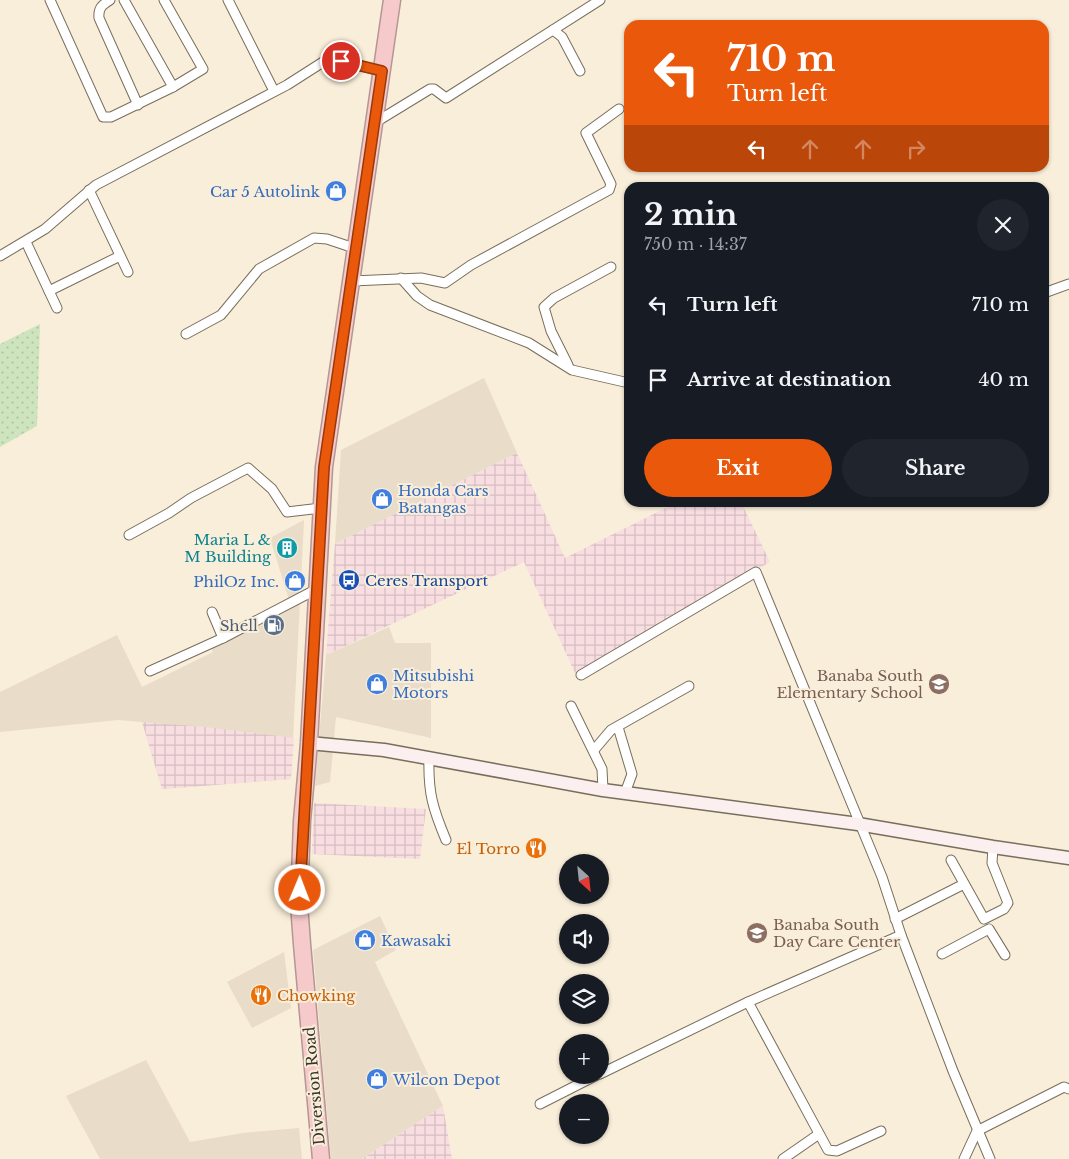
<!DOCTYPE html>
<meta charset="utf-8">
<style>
body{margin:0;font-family:"Libre Baskerville",serif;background:#20242c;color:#f1f3f6;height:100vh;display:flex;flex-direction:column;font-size:19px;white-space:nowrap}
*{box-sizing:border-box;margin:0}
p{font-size:16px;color:#9ea1a6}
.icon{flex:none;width:28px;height:28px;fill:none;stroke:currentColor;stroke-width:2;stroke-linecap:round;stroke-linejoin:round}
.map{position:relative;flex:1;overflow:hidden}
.drawer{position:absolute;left:624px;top:182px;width:425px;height:325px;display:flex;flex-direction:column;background:#171b24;border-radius:15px;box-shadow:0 1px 4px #0004}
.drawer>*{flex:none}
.top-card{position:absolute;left:624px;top:20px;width:425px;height:152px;border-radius:15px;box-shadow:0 1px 4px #0004;background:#ea580c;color:#fff;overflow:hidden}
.needle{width:32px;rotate:153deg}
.buttons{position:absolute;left:559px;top:854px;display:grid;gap:10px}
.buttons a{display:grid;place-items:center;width:50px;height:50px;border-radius:50%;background:#171b24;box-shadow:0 1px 4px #0004;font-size:25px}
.pin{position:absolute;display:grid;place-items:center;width:42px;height:42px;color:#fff;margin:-21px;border:2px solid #fff;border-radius:50%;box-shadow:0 1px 5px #0007}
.me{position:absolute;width:55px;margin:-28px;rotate:1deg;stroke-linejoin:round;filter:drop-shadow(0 0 4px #0008)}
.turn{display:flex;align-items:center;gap:18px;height:105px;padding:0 20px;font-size:22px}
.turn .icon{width:65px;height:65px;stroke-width:2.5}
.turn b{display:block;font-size:35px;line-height:42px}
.lanes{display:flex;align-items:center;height:48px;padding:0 20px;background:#0003;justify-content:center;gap:25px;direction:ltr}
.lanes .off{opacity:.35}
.round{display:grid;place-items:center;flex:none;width:52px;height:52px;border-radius:26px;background:#20242c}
.head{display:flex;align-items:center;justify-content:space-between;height:85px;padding:0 20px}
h1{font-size:30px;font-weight:800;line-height:38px}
.primary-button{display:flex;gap:10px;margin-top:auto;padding:10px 20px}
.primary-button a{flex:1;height:58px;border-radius:30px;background:#ea580c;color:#fff;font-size:20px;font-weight:800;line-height:58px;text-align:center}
.primary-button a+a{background:#20242c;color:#f1f3f6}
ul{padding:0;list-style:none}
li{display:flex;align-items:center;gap:15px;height:75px;padding:0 20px}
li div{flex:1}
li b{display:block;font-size:19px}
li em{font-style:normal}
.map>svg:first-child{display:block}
.commercial{fill:#e9dcc9}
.industrial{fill:url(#industrial-grid)}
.grass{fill:url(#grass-dots)}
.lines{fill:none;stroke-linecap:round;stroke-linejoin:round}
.street-casing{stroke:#786e5c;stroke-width:11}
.secondary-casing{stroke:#786e5c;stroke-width:15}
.highway-casing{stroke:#b49694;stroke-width:19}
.street{stroke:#fff;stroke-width:9}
.secondary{stroke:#fcefef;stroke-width:12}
.highway{stroke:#f6cacb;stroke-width:16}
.route-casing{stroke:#983908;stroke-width:12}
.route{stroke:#ea580c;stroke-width:9}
.labels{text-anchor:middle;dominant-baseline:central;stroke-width:4;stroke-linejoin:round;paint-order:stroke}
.shop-label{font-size:15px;fill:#366cbe;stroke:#f9eed9;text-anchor:start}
.culture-label{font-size:15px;fill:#0d838f;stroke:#f9eed9;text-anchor:end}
.transit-label{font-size:15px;fill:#164399;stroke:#f9eed9;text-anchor:start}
.service-label{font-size:15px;fill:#4e5e75;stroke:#f9eed9;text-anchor:end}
.education-label{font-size:15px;fill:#785e54;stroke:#f9eed9;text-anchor:end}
.food-label{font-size:15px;fill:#c56008;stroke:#f9eed9;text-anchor:end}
.street-label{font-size:15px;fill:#39352d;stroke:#f9eed9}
</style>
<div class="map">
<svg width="1069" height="1159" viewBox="0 0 1069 1159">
<defs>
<pattern id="industrial-grid" width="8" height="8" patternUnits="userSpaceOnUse" patternTransform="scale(1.25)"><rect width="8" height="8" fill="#f8dde1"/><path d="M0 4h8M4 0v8" fill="none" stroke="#d5bec1"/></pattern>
<pattern id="grass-dots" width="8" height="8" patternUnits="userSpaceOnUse" patternTransform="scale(1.25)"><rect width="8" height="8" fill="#cde4be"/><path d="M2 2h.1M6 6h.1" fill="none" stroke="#b1c4a4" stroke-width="1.8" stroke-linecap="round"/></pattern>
</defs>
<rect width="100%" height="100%" fill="#f9eed9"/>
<g class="commercial">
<path d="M484 378 517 453 335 544 341 450Z"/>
<path d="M304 520 291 779 162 789 142 722 118 720 0 732V692L117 635 142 687 213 652 210 646 290 603 270 538Z"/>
<path d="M389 627 395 643H431V738L336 717 330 782 315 786 326 655Z"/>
<path d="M380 916 396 950 375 962 443 1106 362 1159H331L313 950Z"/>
<path d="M284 952 291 1008 252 1028 227 982Z"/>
<path d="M146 1060 190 1142 243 1133 299 1128 302 1159H100L66 1096Z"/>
</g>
<g class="industrial">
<path d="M517 453 565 558 676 503 741 502 770 562 575 673 524 562 326 655 335 544Z"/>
<path d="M142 722 206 727 294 738 291 779 162 789Z"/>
<path d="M314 803 426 809 420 859 312 854Z"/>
<path d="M443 1106 452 1159H362Z"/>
</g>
<path class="grass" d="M40 324 37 426 0 447V344Z"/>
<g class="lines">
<g class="street-casing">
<g id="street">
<path d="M50 0 103 117H111L173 87 203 69 164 0"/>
<path d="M110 0C102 5 98 8 99 18L138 105"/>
<path d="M124 0 173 87"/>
<path d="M228 0 274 91"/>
<path d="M553 30 562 37 580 71"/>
<path d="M376 122 430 89H434L446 98 600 0"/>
<path d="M89 190 128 272"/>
<path d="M26 242 57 308"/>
<path d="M0 256 45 229 96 185 287 85 323 62 334 60 382 71"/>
<path d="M401 278 417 296 430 305 529 343 572 370 629 383"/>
<path d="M352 281 421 278 445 283 471 265 609 190 611 184 586 133 619 109"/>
<path d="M49 291 120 256"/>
<path d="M1044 293 1069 284"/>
<path d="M186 334 221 315 259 269 314 238 327 239 357 249"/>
<path d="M568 365 551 331 544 307 554 298 611 267"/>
<path d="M129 535 169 513 191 498 248 468 272 489 287 512 321 508"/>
<path d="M212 612 223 638"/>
<path d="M150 671 223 638 317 589"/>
<path d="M581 675 756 572 882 877 901 935 953 1071 990 1159"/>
<path d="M571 706 602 769 603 790"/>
<path d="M618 727 632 774 625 793"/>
<path d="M594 750 611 730 689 686"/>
<path d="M429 758C428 793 433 809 446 840"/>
<path d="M951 860 984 919 1004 909 1008 903 992 863 993 847"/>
<path d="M895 919 964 884"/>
<path d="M942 954 989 929 1005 955"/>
<path d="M748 1002 828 1150 837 1151 881 1131"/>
<path d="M600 1074 748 1002 901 935"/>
<path d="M540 1104 597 1075"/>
<path d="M783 1159 819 1134"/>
<path d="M964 1159 977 1131 1064 1087 1069 1089"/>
</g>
</g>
<g class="secondary-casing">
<path id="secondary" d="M309 743 384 750 603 790 858 824 993 847 1069 858"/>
</g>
<g class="highway-casing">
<path id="highway" d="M321 1159 302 944 299 904 302 821 309 743 324 467 392 0"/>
</g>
<use href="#street" class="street"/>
<use href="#secondary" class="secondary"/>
<use href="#highway" class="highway"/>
</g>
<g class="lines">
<g class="route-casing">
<path id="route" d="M300 890 324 467 382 71 341 61"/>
</g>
<use href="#route" class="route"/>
</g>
<defs>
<g id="shop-disc" transform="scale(1.125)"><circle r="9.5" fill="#3f7fe0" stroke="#f9eed9"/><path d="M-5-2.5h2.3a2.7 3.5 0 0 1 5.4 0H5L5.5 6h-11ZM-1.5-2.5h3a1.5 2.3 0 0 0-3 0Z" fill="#fff"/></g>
<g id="building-disc" transform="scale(1.125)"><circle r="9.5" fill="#0f9aa8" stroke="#f9eed9"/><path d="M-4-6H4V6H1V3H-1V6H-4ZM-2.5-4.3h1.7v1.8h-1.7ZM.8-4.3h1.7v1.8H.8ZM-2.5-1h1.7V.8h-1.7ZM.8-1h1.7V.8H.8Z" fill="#fff"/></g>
<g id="bus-disc" transform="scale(1.125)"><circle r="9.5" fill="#1a4fb4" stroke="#f9eed9"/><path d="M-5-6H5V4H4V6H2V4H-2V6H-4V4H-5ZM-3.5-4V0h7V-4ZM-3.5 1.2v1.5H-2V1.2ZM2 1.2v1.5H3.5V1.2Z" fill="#fff"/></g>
<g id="fuel-disc" transform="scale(1.125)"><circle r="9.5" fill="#5c6f8a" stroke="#f9eed9"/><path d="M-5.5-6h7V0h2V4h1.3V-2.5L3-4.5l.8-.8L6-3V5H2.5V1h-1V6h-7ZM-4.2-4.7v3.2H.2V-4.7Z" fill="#fff"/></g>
<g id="school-disc" transform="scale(1.125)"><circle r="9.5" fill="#8d6e63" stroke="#f9eed9"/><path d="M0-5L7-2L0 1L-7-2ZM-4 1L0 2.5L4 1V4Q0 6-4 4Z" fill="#fff"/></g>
<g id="restaurant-disc" transform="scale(1.125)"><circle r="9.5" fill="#e8710a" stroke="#f9eed9"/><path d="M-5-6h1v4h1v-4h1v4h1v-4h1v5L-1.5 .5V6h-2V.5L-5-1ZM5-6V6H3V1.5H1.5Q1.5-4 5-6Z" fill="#fff"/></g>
</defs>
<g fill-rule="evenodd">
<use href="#shop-disc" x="336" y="191"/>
<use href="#shop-disc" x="382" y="499"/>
<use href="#building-disc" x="287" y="548"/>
<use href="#bus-disc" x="349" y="580"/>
<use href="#shop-disc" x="295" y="581"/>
<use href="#fuel-disc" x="274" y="625"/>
<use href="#shop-disc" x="377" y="684"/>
<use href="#school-disc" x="939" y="684"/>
<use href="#restaurant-disc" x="536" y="848"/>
<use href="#school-disc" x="757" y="933"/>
<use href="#shop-disc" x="365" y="940"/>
<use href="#restaurant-disc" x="261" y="995"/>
<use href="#shop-disc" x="377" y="1079"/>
</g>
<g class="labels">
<g class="shop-label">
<text x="320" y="191" text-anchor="end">Car 5 Autolink</text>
<text x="398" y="490">Honda Cars<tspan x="398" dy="17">Batangas</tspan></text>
<text x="279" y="581" text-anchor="end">PhilOz Inc.</text>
<text x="393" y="675">Mitsubishi<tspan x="393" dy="17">Motors</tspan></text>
<text x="381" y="940">Kawasaki</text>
<text x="393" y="1079">Wilcon Depot</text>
</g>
<g class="culture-label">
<text x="271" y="539">Maria L &amp;<tspan x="271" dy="17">M Building</tspan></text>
</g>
<g class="transit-label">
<text x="365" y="580">Ceres Transport</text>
</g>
<g class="service-label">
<text x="258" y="625">Shell</text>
</g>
<g class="education-label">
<text x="923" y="675">Banaba South<tspan x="923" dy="17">Elementary School</tspan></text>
<text x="773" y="924" text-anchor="start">Banaba South<tspan x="773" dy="17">Day Care Center</tspan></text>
</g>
<g class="food-label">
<text x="520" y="848">El Torro</text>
<text x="277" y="995" text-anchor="start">Chowking</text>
</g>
<g class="street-label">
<text transform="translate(314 1086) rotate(-95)">Diversion Road</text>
</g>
</g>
</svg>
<div class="buttons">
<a><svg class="needle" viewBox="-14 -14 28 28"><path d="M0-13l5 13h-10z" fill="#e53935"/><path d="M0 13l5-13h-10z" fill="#9ea1a6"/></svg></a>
<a><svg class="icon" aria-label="sound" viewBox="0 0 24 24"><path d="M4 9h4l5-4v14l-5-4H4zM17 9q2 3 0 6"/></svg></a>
<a><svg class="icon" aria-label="layers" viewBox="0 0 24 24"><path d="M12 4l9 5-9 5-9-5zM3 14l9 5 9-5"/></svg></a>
<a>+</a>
<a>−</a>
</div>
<div class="pin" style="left:341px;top:61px;background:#d93025"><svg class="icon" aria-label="arrive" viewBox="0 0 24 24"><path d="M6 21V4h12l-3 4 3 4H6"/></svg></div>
<svg class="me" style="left:300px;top:890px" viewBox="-20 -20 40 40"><circle r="17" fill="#ea580c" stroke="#fff" stroke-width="3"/><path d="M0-11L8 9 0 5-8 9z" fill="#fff"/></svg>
<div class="top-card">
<div class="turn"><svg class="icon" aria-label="left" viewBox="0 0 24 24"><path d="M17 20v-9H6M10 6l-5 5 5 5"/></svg><div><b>710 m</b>Turn left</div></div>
<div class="lanes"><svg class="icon" aria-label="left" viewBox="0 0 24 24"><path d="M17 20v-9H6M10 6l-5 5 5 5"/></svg><svg class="icon off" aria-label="ahead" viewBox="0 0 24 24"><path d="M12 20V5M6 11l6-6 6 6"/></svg><svg class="icon off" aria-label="ahead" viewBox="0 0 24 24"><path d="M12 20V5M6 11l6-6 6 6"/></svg><svg class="icon off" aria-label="right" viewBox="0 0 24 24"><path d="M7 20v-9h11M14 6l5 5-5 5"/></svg></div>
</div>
<section class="drawer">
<div class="head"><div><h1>2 min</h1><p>750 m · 14:37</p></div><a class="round"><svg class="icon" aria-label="close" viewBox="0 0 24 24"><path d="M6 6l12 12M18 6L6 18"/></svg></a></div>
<ul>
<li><svg class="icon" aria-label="left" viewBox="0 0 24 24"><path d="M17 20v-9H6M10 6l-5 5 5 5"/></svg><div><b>Turn left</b></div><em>710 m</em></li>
<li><svg class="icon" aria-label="arrive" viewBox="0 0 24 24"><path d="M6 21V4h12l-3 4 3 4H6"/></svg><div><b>Arrive at destination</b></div><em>40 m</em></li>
</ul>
<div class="primary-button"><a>Exit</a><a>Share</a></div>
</section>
</div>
